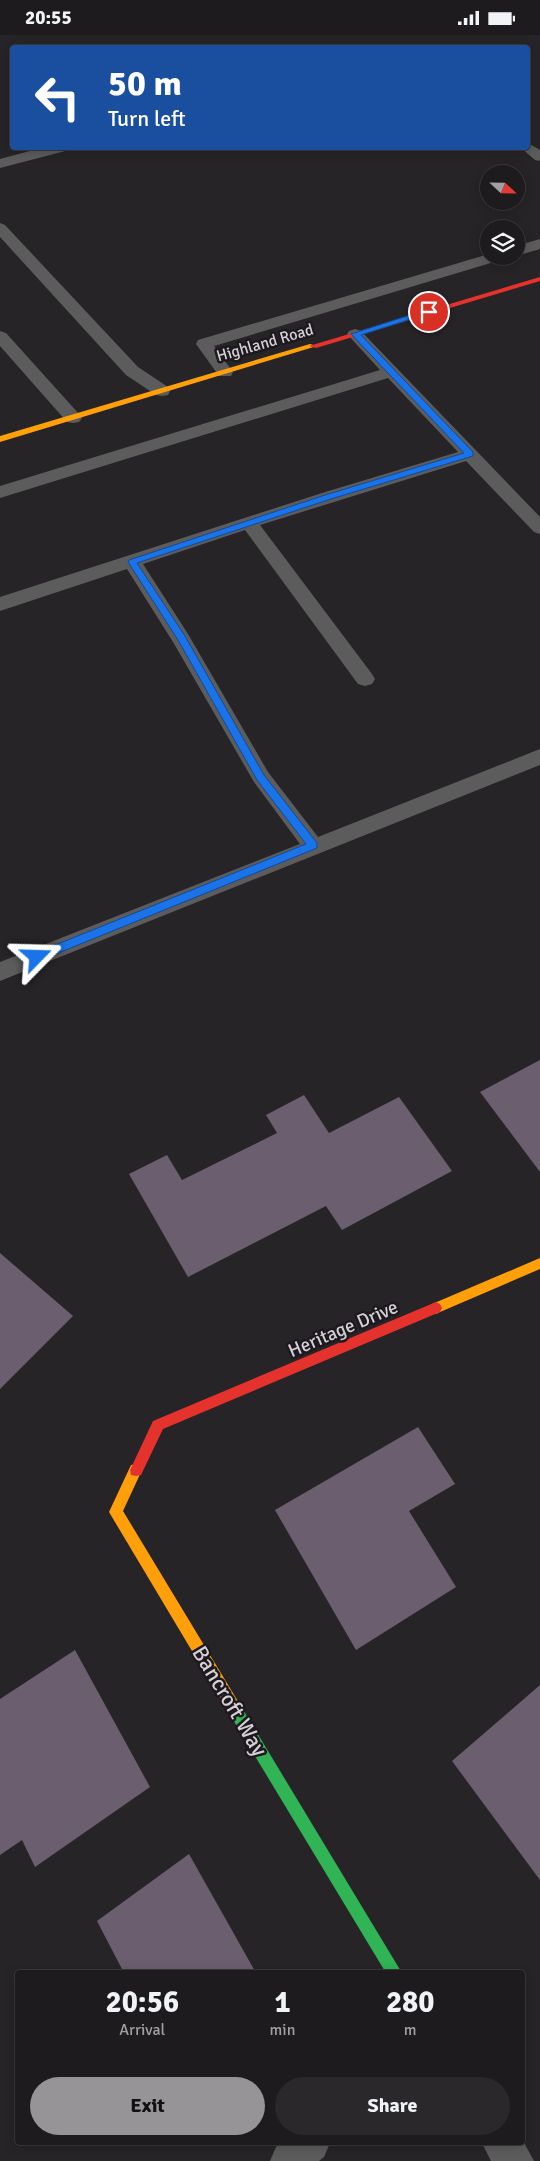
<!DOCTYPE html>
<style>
body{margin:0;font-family:Signika,sans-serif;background:#2a282b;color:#f1f3f6;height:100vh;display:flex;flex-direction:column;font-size:19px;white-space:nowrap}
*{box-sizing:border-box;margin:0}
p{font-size:16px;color:#a0a1a4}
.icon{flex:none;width:28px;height:28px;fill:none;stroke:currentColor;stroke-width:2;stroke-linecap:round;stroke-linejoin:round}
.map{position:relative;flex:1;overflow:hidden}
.panel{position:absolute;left:15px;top:1935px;width:510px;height:175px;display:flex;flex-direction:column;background:#1d1b1e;border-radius:5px;box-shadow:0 2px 12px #0003,0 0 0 1px #3b393c}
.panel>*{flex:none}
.guide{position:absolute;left:10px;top:10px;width:520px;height:105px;border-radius:5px;box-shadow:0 2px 12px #0003,0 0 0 1px #3b393c;background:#1a4fa0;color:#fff;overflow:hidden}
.needle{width:32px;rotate:112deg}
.buttons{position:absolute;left:480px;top:130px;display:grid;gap:10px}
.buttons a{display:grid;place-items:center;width:45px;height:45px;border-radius:50%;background:#1d1b1e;box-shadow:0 2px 12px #0003,0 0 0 1px #3b393c;font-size:25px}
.pin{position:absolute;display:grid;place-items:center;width:42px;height:42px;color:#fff;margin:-21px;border:2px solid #fff;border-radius:50%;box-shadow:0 1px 5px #0007}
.me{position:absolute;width:55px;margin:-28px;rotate:68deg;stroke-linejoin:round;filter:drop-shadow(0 0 4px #0008)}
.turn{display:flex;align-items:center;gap:18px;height:105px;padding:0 15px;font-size:22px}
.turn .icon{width:65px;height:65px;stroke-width:2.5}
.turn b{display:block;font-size:35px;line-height:42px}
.eta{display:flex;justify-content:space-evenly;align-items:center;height:85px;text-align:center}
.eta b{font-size:30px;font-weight:800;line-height:35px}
.button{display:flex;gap:10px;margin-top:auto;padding:10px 15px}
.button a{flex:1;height:58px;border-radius:30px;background:#979498;color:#111;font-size:20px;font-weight:800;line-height:58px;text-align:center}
.button a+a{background:#2a282b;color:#f1f3f6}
.status{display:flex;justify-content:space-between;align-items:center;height:35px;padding:0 25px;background:#1d1b1e;direction:ltr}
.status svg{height:14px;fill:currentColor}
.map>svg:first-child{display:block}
.building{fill:#6b5e6e}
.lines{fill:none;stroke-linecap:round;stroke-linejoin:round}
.lane{fill:#5d5c5c;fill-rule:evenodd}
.street{fill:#5d5c5c;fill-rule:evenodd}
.fast{fill:#30b455;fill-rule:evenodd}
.slow{fill:#ff9f0a;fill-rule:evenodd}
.jam{fill:#e5322d;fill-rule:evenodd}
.route{fill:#1a73e8;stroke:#114b97}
.labels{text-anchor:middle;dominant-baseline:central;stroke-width:5;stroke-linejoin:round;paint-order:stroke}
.far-street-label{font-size:16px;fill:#d4d1d5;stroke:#1e191f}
.street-label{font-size:19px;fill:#d4d1d5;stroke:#1e191f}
.near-street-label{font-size:22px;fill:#d4d1d5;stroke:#1e191f}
</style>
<div class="status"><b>20:55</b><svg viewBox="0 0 49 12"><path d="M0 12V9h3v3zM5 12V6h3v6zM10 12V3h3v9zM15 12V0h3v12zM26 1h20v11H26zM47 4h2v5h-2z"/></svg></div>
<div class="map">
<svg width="540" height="2126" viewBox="0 0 540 2126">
<rect width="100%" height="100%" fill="#272428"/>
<g class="building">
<path d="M540 1025V1137L480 1057Z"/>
<path d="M304 1060 329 1098 399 1062 452 1136 342 1195 326 1171 188 1242 129 1139 167 1120 182 1145 277 1098 266 1080Z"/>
<path d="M0 1218 73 1281 0 1354Z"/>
<path d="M418 1392 455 1449 409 1476 456 1552 356 1615 275 1475Z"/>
<path d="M75 1615 150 1752 35 1832 22 1805 0 1820V1664Z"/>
<path d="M540 1650V1845L452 1726Z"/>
<path d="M189 1819 256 1938H124L97 1886Z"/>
</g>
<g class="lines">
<g class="lane">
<path d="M528 108 540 115V126L535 125 520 112H528Z"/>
<path d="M45 112H71L69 115 0 133V124Z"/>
<path d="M0 188 5 190 138 332 168 352 170 356 168 360 162 361 156 360 126 340 0 202Z"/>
<path d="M540 204V214L516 221V211Z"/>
<path d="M489 219V221H506L504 224 214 311 233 337 231 341H219L196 309 198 305Z"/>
<path d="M355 294 361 296 540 482V499L534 497 466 426 260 490 372 639 375 644 372 649 365 651 358 649 245 495 143 529 188 599 268 737 318 802 540 714V730L0 946V927L300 809 254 747 173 607 127 534 0 576V562L322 458 458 417 388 343 0 463V451L380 335 347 299 349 296Z"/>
<path d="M0 296 6 298 79 379 82 383 79 387 73 388 67 387 0 311Z"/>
</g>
<g class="street">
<path d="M522 2104 534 2126H491L482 2108H522Z"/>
<path d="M281 2108H330L324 2122 319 2126H270L276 2112Z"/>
</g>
<path class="fast" d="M234 1666 239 1668 402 1938H386L229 1678 227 1673 229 1668Z"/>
<g class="slow">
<path d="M310 309 317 311 0 407V401Z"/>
<path d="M540 1223V1234L440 1277 436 1279 432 1277 430 1273 432 1269Z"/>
<path d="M136 1429 141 1430 142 1435 123 1476 239 1668 241 1673 239 1678 234 1680 229 1678 109 1477 131 1430Z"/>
</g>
<g class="jam">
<path d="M540 242V246L316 313 309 311Z"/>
<path d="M436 1267 440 1269 442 1273 440 1277 163 1394 141 1440 136 1441 131 1440 130 1435 153 1386Z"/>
</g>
</g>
<path class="route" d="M426 275 433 277 361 300 473 417V421L331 464 137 528 185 601 264 740 317 808V813L41 925H33L32 922 33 919 306 809 257 745 178 605 128 527 129 525 325 460 464 418 351 299Z"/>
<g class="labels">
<g class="far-street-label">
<text transform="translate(265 308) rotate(-16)">Highland Road</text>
</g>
<g class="street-label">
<text transform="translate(343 1294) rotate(-23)">Heritage Drive</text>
</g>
<g class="near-street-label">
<text transform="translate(230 1666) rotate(59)">Bancroft Way</text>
</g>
</g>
</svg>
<div class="buttons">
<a><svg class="needle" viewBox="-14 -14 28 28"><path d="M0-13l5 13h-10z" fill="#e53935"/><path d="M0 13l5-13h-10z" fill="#a0a1a4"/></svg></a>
<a><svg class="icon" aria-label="layers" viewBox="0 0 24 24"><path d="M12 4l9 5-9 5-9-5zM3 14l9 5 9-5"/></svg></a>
</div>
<div class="pin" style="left:429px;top:277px;background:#d93025"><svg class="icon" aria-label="arrive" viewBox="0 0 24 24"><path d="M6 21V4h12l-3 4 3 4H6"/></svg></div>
<svg class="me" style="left:37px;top:922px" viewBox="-20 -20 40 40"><path d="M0-17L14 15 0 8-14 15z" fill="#1a73e8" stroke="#fff" stroke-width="4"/></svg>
<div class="guide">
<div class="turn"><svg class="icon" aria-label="left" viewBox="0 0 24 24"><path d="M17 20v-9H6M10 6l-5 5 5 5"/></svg><div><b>50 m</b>Turn left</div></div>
</div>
<section class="panel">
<div class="eta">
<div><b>20:56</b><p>Arrival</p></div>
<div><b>1</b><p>min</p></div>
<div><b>280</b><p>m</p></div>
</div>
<div class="button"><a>Exit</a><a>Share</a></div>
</section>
</div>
